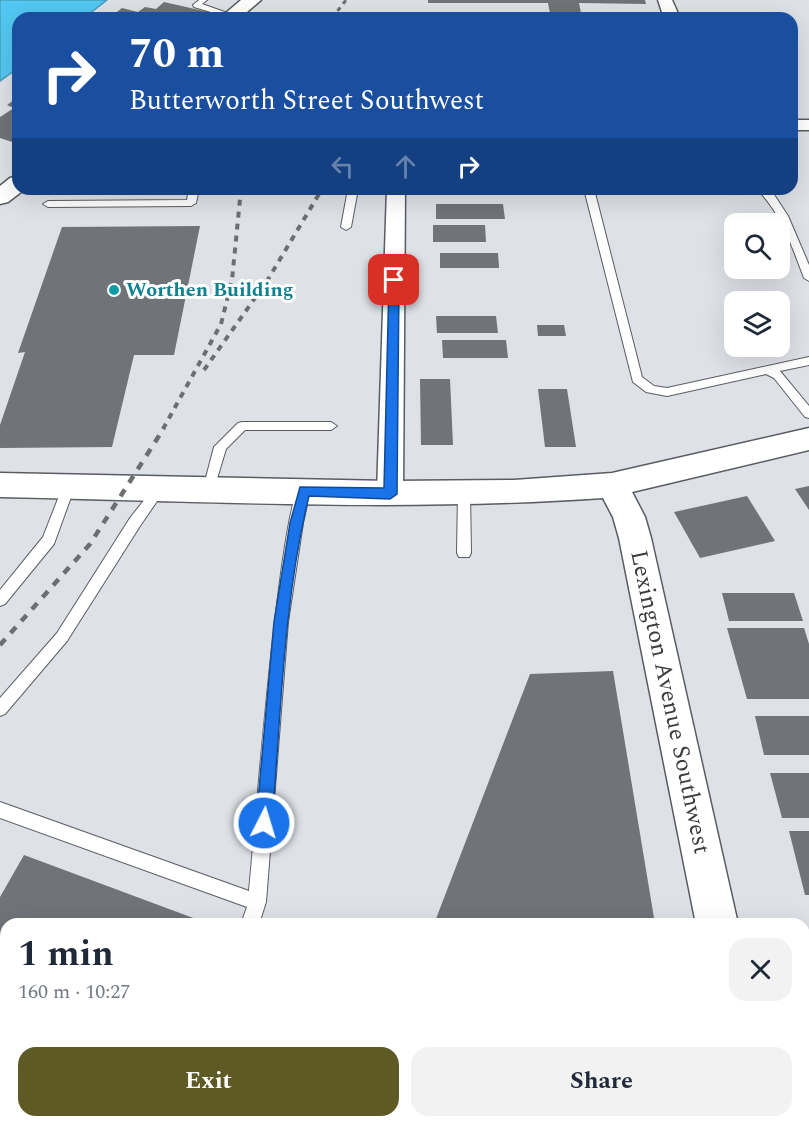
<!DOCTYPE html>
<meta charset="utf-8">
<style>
body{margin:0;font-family:Spectral,serif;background:#f2f2f3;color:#1f2937;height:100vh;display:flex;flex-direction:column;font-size:22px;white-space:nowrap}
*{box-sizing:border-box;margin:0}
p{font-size:20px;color:#747a83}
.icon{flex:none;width:33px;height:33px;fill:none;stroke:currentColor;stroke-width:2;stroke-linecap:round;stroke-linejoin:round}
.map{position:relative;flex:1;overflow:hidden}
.panel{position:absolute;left:0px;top:918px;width:810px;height:210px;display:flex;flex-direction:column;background:#fff;border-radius:18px 18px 0 0;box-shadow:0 6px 24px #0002}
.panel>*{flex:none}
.guide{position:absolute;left:12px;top:12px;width:786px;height:183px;border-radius:18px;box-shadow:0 6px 24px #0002;background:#1a4fa0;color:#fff;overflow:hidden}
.controls{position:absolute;left:724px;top:213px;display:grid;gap:12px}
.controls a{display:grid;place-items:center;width:66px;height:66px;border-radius:12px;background:#fff;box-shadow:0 6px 24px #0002;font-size:30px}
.pin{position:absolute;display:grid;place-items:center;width:51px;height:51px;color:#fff;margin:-26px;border-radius:12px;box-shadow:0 3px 9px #0006}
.me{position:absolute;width:66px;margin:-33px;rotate:5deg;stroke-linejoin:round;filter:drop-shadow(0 0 4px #0008)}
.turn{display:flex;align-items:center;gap:21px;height:126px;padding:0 18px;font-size:27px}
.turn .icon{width:78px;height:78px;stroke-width:2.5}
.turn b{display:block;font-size:42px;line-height:51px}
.lanes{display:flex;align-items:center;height:57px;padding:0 18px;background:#0003;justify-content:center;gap:30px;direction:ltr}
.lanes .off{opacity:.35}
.round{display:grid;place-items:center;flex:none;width:63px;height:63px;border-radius:18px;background:#f2f2f3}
.overview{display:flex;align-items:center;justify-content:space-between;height:102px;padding:0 18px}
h1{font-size:36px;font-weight:700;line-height:45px}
.primary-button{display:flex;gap:12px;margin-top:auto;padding:12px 18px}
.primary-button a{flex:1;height:69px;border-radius:18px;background:#5d5a26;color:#fff;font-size:24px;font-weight:700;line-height:69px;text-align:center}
.primary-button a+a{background:#f2f2f3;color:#1f2937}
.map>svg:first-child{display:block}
.water{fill:#52c8f2;stroke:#4b9ebc;stroke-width:1.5}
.building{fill:#707377}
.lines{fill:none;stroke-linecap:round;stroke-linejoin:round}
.lane-casing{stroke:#595c60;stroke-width:2}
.street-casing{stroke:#595c60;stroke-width:3}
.secondary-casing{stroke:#595c60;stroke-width:3}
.lane{fill:#fff;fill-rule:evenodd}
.street{fill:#fff;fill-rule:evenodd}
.secondary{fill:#fff;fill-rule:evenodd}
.rail-far2{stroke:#6d6e70;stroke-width:3;stroke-dasharray:4.5 4.5;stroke-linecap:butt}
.rail-far1{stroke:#6d6e70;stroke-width:4;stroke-dasharray:6 6;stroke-linecap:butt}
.rail{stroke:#6d6e70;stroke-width:4.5;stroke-dasharray:8 8;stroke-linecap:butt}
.route{fill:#1a73e8;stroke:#114b97;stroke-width:1.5}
.culture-dot{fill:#0f9aa8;stroke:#fff;stroke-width:2}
.labels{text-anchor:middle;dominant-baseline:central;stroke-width:6;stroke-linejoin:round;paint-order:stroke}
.far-culture-label{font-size:20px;font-weight:bold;fill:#0d838f;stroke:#fff;text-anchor:start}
.street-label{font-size:24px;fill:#3c3d3e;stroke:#fff}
</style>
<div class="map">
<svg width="809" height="1128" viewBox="0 0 809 1128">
<rect width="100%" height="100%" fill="#dee1e6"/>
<path class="water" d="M0 0H107L84 18H18V68L0 81Z"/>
<g class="building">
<path d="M428 0H645L646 4 579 3 582 18H551L548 3H428Z"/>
<path d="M164 2 208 12 200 18H109L122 8 138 12 145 7 156 9Z"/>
<path d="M18 97V144L0 138V117L14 108 7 105Z"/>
<path d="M437 189H540L541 192H437Z"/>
<path d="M436 204H503L505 219H436Z"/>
<path d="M433 225H485L486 242H433Z"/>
<path d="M200 226 174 355H134L112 447 0 448V425L25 352 18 353 62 227Z"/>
<path d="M440 253H498L499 268H440Z"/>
<path d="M436 316H496L498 333H437Z"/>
<path d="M537 325H564L566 336H538Z"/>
<path d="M442 340H506L508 358H443Z"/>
<path d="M420 379H450L453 445H421Z"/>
<path d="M538 389H567L576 447H545Z"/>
<path d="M809 486V510L795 489Z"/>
<path d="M747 496 775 541 700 558 674 512Z"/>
<path d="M722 593H794L803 621H729Z"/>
<path d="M727 628H804L809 644V699H747Z"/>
<path d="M613 671 655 924H434L530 674Z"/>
<path d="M755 716H809V755H764Z"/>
<path d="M770 773H809V818H782Z"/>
<path d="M789 831H809V895H805Z"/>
<path d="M24 855 204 922 6 924V1058L0 1055V897Z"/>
<path d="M0 1108 6 1111V1122H31L44 1128H0Z"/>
<path d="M367 1122H688V1128H365Z"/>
</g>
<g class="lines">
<g class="lane-casing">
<g id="lane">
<path d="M199 0H207L202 4 236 16 231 18 194 7 193 5Z"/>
<path d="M189 189H199L196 203 191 206 48 207 43 204 48 201 187 200Z"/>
<path d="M348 189H358L351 227 346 230 341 227Z"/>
<path d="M584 189H594L642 377 654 386 667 388 809 357V365L780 371 809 406V418L805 417 774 378 766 374 667 396 646 392 633 382Z"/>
<path d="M757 189H768L773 193 788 216 809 265V281L804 278C791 244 782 215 757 189Z"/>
<path d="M242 422H331L337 426 331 430H245L226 449 213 492H205L203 489 214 447 238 423Z"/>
<path d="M69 481 75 486 54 544 5 604 0 606V590L43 537 63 486Z"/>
<path d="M160 483 166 488 164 491 140 526 67 641 5 714 0 716V698L57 633 130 518 156 485Z"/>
<path d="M304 486 310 491 303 523 288 622 266 902 259 924H241L247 907 0 818V802L249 891C254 842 280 504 300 487 301 486 303 487 304 486Z"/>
<path d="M464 488 470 493 471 553 469 557H459L457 553 458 493Z"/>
<path d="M176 1122H196L195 1128H175Z"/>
</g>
</g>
<g class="street-casing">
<g id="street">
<path d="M658 0H672L680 18H664Z"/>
<rect x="792" y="120" width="17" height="10"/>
<path d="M387 189H405L403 493 399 500 390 503 381 500 377 493Z"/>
</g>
</g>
<g class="secondary-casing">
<g id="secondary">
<path d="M241 0H261L240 18H220Z"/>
<path d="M18 176V189H25L8 202 0 204V186L10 178Z"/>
<path d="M809 428V450L632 492 645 517 651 538 738 924H696L619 538 613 517 603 498C403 512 201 501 0 497V473L390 481 514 480 612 473Z"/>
<path d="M736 1122H784L785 1128H737Z"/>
</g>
</g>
<use href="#lane" class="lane"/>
<use href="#street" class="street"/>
<use href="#secondary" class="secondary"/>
<g class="rail-far2">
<path d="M332 18 346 0"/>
<path d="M397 18 403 12"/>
</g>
<g class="rail-far1">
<path d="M204 370 267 281 322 189"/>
<path d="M163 429 221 324 232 280 241 189"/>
</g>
<path class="rail" d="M0 645 90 544 164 428"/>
</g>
<path class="route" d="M394 276 399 280 397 494 390 499 309 496C283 602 281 715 272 823L270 829 264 832 258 829 256 823 274 622 290 523 300 487 384 488 389 280Z"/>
<circle class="culture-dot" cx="114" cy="290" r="6"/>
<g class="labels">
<g class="far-culture-label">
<text x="126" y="290">Worthen Building</text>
</g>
<g class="street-label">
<text transform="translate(670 702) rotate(78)">Lexington Avenue Southwest</text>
</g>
</g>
</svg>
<div class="controls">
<a><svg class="icon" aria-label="search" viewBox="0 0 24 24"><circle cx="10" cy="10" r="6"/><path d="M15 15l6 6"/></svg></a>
<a><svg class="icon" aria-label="layers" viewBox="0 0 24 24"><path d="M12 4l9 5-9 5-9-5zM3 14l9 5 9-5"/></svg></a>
</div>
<div class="pin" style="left:394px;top:280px;background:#d93025"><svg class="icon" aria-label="arrive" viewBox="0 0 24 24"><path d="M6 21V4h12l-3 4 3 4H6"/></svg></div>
<svg class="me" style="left:264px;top:823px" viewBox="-20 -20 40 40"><circle r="17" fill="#1a73e8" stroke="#fff" stroke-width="3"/><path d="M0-11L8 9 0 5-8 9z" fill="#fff"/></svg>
<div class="guide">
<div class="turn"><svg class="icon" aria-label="right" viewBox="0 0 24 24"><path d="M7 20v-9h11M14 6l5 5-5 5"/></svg><div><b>70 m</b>Butterworth Street Southwest</div></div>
<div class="lanes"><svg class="icon off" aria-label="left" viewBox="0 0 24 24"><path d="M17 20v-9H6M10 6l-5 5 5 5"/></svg><svg class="icon off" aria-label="ahead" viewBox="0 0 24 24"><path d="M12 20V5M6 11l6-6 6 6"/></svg><svg class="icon" aria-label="right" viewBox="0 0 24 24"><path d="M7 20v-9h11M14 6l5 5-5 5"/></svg></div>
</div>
<section class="panel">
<div class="overview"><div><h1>1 min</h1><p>160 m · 10:27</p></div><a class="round"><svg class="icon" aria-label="close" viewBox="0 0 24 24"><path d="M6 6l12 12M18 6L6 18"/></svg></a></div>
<div class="primary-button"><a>Exit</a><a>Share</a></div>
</section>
</div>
